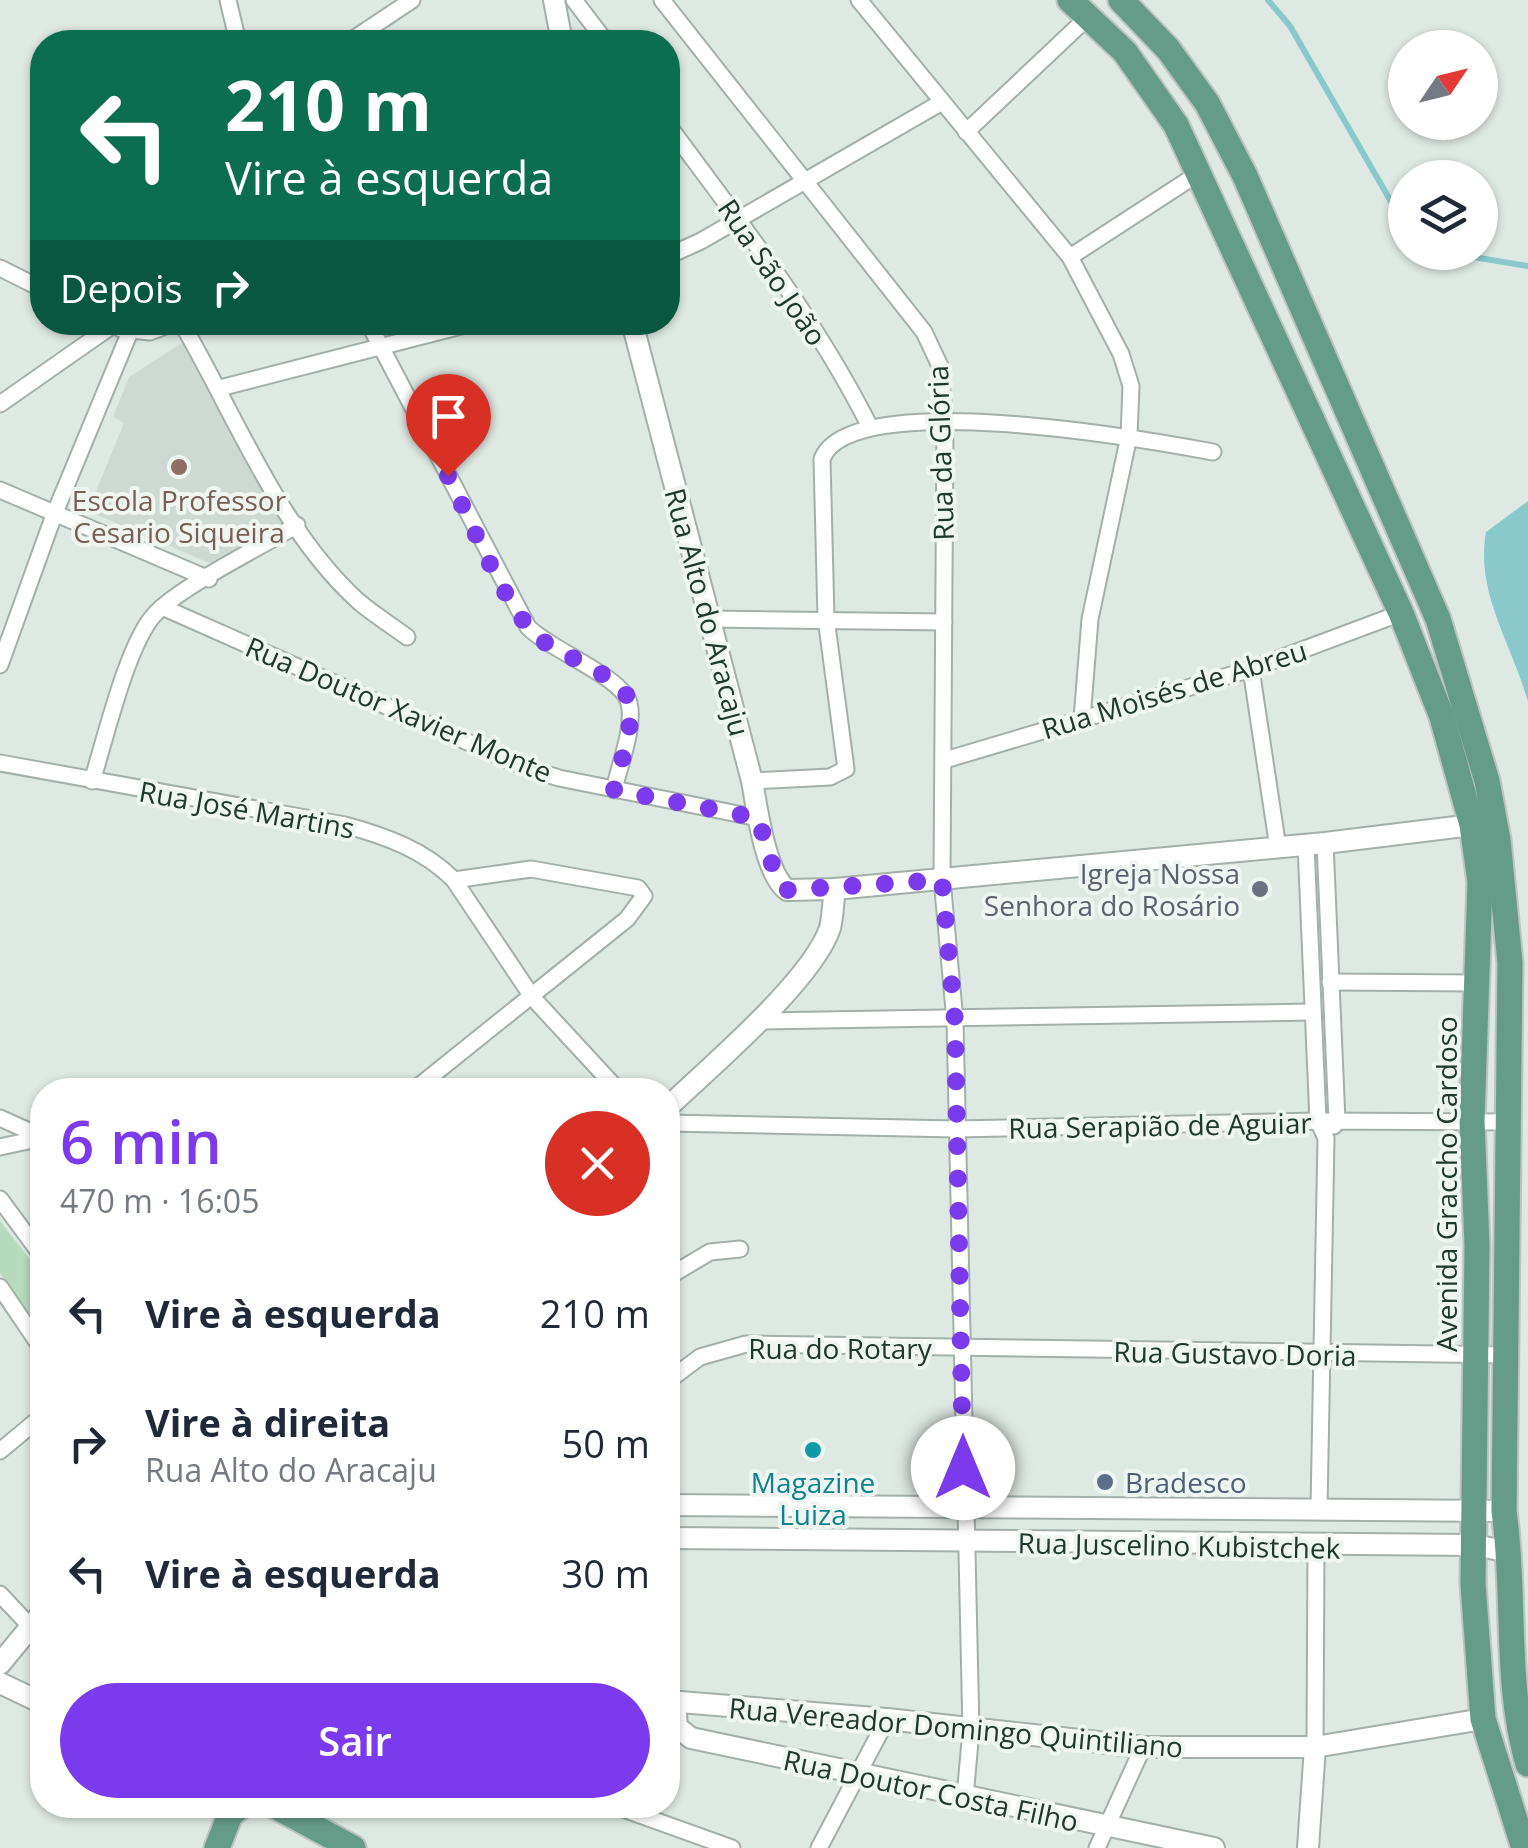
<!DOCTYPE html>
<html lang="pt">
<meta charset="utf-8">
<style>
body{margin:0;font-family:"Open Sans",sans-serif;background:#f6f6f7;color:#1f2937;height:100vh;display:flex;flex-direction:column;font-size:38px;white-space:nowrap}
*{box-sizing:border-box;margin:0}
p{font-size:32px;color:#747a83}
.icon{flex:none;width:55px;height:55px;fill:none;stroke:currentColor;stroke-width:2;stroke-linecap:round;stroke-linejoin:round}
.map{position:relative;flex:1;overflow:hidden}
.drawer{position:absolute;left:30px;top:1078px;width:650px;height:740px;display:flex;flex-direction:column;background:#fff;border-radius:40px;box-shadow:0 2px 8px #0004}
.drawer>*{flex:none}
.guide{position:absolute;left:30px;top:30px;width:650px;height:305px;border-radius:40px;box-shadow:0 2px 8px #0004;background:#0b6e4f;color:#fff;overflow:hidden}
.needle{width:65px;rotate:55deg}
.controls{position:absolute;left:1388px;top:30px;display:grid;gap:20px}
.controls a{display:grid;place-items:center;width:110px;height:110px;border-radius:50%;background:#fff;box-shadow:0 2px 8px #0004;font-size:50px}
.pin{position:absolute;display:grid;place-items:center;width:85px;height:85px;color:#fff;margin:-102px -42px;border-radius:50% 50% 50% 0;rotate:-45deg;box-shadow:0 0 10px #0007}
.pin .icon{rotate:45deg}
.me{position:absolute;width:110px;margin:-55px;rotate:0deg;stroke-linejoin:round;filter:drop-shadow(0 0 8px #0008)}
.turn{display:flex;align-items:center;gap:35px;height:210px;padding:0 30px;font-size:45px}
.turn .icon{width:130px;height:130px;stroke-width:2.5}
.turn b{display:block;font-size:70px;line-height:85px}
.then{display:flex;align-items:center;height:95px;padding:0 30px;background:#0003;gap:20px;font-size:38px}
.round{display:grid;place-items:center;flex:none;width:105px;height:105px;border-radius:52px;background:#f6f6f7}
.head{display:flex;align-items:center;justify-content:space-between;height:170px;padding:0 30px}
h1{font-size:60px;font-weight:600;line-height:75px;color:#7c3aed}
.primary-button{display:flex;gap:20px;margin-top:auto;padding:20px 30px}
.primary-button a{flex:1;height:115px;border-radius:60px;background:#7c3aed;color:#fff;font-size:40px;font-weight:600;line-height:115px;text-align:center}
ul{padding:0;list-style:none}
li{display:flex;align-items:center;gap:30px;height:130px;padding:0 30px}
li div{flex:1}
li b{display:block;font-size:38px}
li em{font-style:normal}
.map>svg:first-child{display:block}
.built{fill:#cdd9d2}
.green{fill:#b8dabe}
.water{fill:#89c9cc}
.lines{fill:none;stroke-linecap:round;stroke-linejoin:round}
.stream{stroke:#89c9cc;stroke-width:6}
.minor-casing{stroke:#a2b0a9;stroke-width:19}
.tertiary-casing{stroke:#a2b0a9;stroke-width:24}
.primary-casing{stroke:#bcc3c1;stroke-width:29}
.minor{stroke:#fff;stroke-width:15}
.tertiary{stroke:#fff;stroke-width:20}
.primary{stroke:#659c89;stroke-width:25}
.route{stroke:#7c3aed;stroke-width:18;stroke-dasharray:0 32.4}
.education-dot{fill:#8d6e63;stroke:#eff6f2;stroke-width:4}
.worship-dot{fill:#6b7280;stroke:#eff6f2;stroke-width:4}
.culture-dot{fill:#0f9aa8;stroke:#eff6f2;stroke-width:4}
.service-dot{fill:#5c6f8a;stroke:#eff6f2;stroke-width:4}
.labels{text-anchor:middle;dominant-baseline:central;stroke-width:8;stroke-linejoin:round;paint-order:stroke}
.street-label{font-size:28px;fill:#21382f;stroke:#eff6f2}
.education-label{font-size:28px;fill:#785e54;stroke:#eff6f2}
.worship-label{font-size:28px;fill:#5b616d;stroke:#eff6f2;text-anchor:end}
.culture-label{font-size:28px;fill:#0d838f;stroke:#eff6f2}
.service-label{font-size:28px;fill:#4e5e75;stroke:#eff6f2;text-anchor:start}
</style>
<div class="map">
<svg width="1528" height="1848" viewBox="0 0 1528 1848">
<rect width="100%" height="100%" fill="#dfe9e3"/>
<path class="built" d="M182 343 284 522 221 568 88 511 124 423 113 417 129 377Z"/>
<path class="green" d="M0 1221 42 1275V1332L0 1273Z"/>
<path class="water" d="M1528 501V702C1512 644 1475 593 1486 532Z"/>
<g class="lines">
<g class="stream">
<path d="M1268 0 1290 26 1405 226"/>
<path d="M1443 252 1528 266"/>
</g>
<g class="minor-casing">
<g id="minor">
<path d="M228 0 238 42"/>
<path d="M574 0 606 42"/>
<path d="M662 0 924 332 940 366 945 424 942 879 955 1021 971 1730 965 1797"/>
<path d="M859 0 1070 257 1121 354 1131 386 1129 436 1090 619 1082 719"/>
<path d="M349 42 412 0"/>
<path d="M668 125C739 221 815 318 869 425"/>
<path d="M966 132 1089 16"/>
<path d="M668 256 701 241 942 102"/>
<path d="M1070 257 1199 173"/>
<path d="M0 268 42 289"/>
<path d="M181 322C235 414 278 528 358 601 373 614 391 625 407 637"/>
<path d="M368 322 528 627C550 650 623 677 629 703 635 727 619 766 614 790"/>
<path d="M121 329 150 332 176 322"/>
<path d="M220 388 477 322"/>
<path d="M0 404 113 325"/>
<path d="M0 490 209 579"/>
<path d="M162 607 524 767 559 778 758 818"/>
<path d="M710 619 944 622"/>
<path d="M0 665 54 515 134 322"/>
<path d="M1251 669 1278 848"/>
<path d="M945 760 1251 669 1401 613"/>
<path d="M0 763 345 825C385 836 425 850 454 880L533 998 618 1090"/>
<path d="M92 781C105 740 127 645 154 615 179 587 261 547 297 525"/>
<path d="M752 781 830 777 846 769 826 618 822 459C850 386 1148 440 1213 452"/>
<path d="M1325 843 1337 1121 1334 1126"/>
<path d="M1306 845 1318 1121 1326 1138 1319 1508"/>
<path d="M1330 982 1476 983"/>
<path d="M760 1021 1312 1012"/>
<path d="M414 1090 627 919 644 896 638 888 531 869 454 880"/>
<path d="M0 1118 42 1137"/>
<path d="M668 1123 956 1129 1318 1121 1509 1122"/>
<path d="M0 1147 42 1138"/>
<path d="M0 1199 42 1256"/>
<path d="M668 1277 710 1252 740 1249"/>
<path d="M0 1287 42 1349"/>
<path d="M668 1381 700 1357 746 1344 1508 1355"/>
<path d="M0 1451 42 1416"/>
<path d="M0 1594 28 1624"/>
<path d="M1315 1747 1316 1546"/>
<path d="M612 1805 732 1848"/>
<path d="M819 1848 887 1719"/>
<path d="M1097 1848 1143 1747"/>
</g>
</g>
<g class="tertiary-casing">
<g id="tertiary">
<path d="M554 0 562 42"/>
<path d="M632 322 752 781C757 808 765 873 787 890L835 889 1325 843 1472 825"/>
<path d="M668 1107C710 1067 812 981 830 928 833 916 833 901 835 889"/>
<path d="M668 1505 1504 1511"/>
<path d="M668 1538 1474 1545 1510 1552"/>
<path d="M0 1664 42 1613"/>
<path d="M0 1683 42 1703"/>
<path d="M668 1701 887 1719 1143 1747H1315L1483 1719"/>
<path d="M675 1703 677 1727 691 1738 1214 1848"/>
<path d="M1308 1848 1315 1747"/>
</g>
</g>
<g class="primary-casing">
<g id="primary">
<path d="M1070 0 1125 52 1176 125 1401 613 1442 717 1472 825 1480 882 1472 1121 1477 1245 1473 1584 1483 1719 1524 1848"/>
<path d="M1121 0 1168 49 1207 103 1245 176 1438 619 1487 781 1498 840 1510 963 1504 1511C1516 1595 1504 1681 1528 1764"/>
<path d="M273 1805 353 1848"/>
<path d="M217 1848 230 1815 242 1805"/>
</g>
</g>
<use href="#minor" class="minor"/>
<use href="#tertiary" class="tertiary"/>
<use href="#primary" class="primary"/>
</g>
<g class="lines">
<path class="route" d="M448 476C470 518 505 609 539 638 561 656 617 674 628 698 637 721 619 766 614 790L758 818 776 877 787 890 942 880 955 1021 963 1468"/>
</g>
<circle class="education-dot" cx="179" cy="467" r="10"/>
<circle class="worship-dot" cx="1260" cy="889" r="10"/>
<circle class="culture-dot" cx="813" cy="1450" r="10"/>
<circle class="service-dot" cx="1105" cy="1482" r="10"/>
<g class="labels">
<g class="street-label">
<text transform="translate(773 272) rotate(56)">Rua São João</text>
<text transform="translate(940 453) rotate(-92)">Rua da Glória</text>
<text transform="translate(708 612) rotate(75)">Rua Alto do Aracaju</text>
<text transform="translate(1174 689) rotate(-17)">Rua Moisés de Abreu</text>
<text transform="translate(399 709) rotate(23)">Rua Doutor Xavier Monte</text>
<text transform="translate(247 809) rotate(10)">Rua José Martins</text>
<text transform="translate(1160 1125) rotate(-1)">Rua Serapião de Aguiar</text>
<text transform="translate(1446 1184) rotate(-90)">Avenida Graccho Cardoso</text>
<text x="840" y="1348">Rua do Rotary</text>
<text transform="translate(1235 1353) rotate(1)">Rua Gustavo Doria</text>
<text transform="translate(1179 1545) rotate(1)">Rua Juscelino Kubistchek</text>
<text transform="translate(956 1727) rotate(5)">Rua Vereador Domingo Quintiliano</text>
<text transform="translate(931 1790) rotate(12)">Rua Doutor Costa Filho</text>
</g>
<g class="education-label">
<text x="179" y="500">Escola Professor<tspan x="179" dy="32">Cesario Siqueira</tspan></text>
</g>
<g class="worship-label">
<text x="1240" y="873">Igreja Nossa<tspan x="1240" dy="32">Senhora do Rosário</tspan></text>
</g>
<g class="culture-label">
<text x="813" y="1482">Magazine<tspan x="813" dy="32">Luiza</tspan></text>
</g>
<g class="service-label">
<text x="1125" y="1482">Bradesco</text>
</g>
</g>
</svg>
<div class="controls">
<a><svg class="needle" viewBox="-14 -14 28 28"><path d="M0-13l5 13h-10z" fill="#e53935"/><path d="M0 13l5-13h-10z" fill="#747a83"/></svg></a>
<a><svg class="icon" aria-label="layers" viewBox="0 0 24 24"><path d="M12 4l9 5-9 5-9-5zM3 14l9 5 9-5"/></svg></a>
</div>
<div class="pin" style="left:448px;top:476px;background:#d93025"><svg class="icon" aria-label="arrive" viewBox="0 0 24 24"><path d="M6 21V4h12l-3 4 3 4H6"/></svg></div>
<svg class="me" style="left:963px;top:1468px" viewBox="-20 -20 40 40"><circle r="19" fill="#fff"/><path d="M0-13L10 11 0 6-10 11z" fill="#7c3aed"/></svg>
<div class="guide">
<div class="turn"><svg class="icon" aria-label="left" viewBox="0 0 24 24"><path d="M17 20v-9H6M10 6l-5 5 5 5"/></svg><div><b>210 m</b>Vire à esquerda</div></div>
<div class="then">Depois<svg class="icon" aria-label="right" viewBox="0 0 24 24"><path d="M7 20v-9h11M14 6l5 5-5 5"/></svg></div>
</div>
<section class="drawer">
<div class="head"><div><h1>6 min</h1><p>470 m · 16:05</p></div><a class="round" style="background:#d93025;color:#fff"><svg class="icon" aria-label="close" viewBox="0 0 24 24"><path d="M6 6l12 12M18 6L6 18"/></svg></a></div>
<ul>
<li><svg class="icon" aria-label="left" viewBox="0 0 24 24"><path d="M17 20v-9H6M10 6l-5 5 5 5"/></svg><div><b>Vire à esquerda</b></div><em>210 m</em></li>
<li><svg class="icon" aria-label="right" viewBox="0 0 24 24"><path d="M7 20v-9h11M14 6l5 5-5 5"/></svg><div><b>Vire à direita</b><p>Rua Alto do Aracaju</p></div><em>50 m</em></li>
<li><svg class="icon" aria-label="left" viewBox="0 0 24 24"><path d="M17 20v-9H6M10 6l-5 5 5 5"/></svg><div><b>Vire à esquerda</b></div><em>30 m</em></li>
</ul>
<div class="primary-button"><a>Sair</a></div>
</section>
</div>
